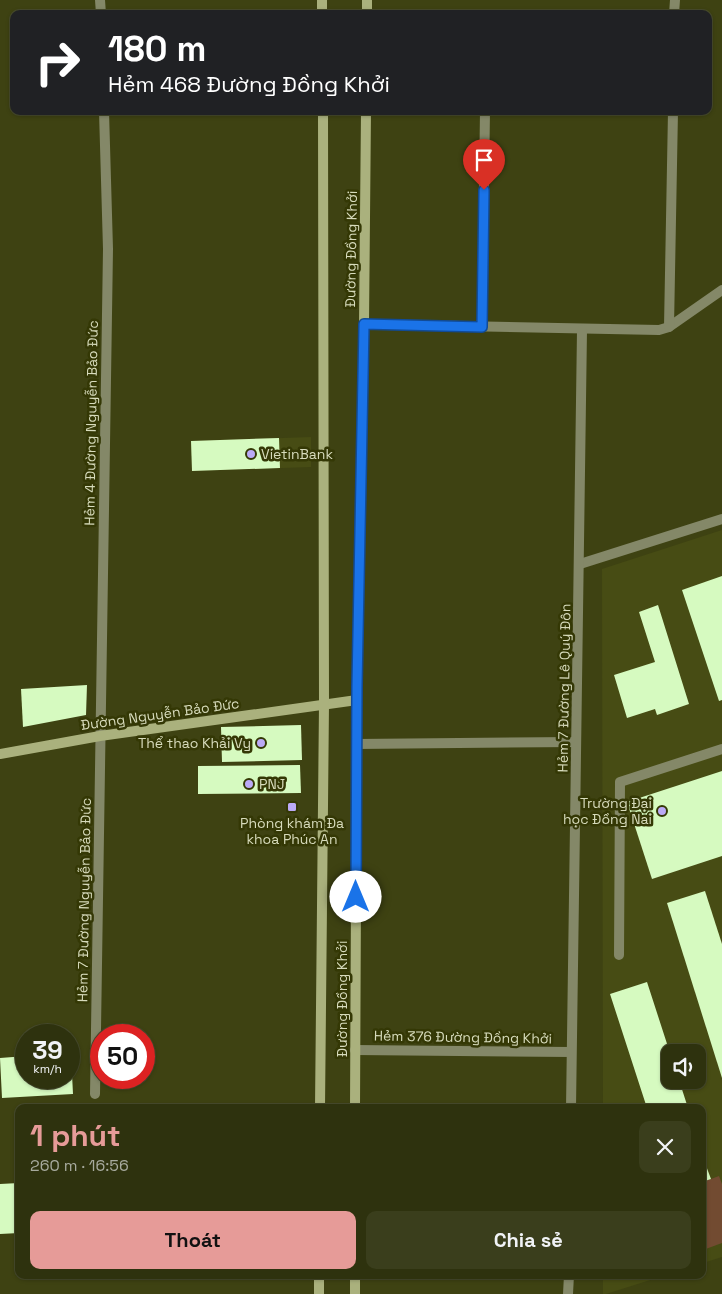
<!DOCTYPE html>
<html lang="vi">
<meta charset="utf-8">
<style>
body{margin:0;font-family:"Space Grotesk",sans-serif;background:#3a3e1c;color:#f1f3f6;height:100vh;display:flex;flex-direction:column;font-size:19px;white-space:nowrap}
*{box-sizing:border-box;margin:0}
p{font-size:16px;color:#a7aa9e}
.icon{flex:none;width:28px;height:28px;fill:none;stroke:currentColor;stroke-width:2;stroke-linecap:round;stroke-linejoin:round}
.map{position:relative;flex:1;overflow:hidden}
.drawer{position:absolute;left:15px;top:1104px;width:691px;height:175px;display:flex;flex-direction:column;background:#2e320e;border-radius:10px;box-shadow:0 1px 4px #0004,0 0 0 1px #494d2e}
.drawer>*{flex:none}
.hud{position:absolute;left:10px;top:10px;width:702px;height:105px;border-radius:10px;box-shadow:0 1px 4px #0004,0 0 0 1px #494d2e;background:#202124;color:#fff;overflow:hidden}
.controls{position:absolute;left:661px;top:1044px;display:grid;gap:10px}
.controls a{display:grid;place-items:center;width:45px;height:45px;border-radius:10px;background:#2e320e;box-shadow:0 1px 4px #0004,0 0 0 1px #494d2e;font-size:25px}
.speed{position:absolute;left:15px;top:1024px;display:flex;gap:10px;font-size:25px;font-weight:700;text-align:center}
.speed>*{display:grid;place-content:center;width:65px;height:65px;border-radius:50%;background:#2e320e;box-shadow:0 1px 4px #0004,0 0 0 1px #494d2e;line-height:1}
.speed small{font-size:12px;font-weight:400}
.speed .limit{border:8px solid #d22;background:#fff;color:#111}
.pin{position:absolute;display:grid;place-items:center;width:42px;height:42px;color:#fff;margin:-51px -21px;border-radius:50% 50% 50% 0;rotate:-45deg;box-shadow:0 0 5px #0007}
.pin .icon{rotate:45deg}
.me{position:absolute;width:55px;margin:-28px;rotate:0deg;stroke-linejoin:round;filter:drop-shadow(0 0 4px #0008)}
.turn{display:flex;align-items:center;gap:18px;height:105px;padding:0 15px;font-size:22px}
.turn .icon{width:65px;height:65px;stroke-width:2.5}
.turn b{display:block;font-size:35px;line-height:42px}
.round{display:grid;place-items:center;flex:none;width:52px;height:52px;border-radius:10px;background:#3a3e1c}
.headline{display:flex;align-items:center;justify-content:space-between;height:85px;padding:0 15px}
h1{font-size:30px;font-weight:700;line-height:38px;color:#e69b98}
.cta{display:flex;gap:10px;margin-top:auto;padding:10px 15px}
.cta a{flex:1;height:58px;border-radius:10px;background:#e69b98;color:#111;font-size:20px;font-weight:700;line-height:58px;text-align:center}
.cta a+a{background:#3a3e1c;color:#f1f3f6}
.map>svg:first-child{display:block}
.built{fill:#474c14;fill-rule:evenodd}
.green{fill:#724b31}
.building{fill:#d6fac0}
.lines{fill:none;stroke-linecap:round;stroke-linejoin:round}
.lane{stroke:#848868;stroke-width:10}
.street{stroke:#848868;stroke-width:10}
.secondary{stroke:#aab17d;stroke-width:10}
.route-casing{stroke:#114b97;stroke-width:12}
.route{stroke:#1a73e8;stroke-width:9}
.poi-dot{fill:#bbaaf6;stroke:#343805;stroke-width:2}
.labels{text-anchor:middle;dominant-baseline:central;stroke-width:5;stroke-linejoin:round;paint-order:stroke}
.street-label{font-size:14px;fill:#d7dbbc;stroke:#343805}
.poi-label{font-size:14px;fill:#d7dbbc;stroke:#343805;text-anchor:start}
</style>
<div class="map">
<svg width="722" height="1294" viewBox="0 0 722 1294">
<rect width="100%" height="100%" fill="#3e4212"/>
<g class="built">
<path d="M311 437V467L192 471 191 441Z"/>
<path d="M722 530V1257L703 1263 702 1108 603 1107 602 569ZM670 1052H698V1080H670Z"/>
<path d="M603 1275H666L606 1294H603Z"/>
</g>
<path class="green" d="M719 1176 722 1184V1243L703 1250V1182Z"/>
<g class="building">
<path d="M279 438 280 468 192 471 191 441Z"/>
<path d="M722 576V700L719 701 682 590Z"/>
<path d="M658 605 689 704 657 715 655 709 627 718 614 675 655 662 639 612Z"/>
<path d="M87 685 86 715 23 727 21 689Z"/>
<path d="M301 725 302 760 222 762 221 727Z"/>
<path d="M300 765 301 793 198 794V766Z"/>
<path d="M722 771V856L652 879 627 802Z"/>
<path d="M705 891 722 944V1078L667 903Z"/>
<path d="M647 982 670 1053V1080H679L688 1108H647L610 994Z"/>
<path d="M26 1056V1078H69V1075L72 1074 73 1094 2 1098 0 1058Z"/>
<path d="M702 1155 711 1179 702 1182Z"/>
<path d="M19 1183V1233L0 1234V1184Z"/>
</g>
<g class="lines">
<g class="lane">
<path d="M580 564 722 519"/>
<path d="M619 955 620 782 722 749"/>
</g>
<g class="street">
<path d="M100 0 101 14"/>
<path d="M674 14 675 0"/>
<path d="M364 324 659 330 669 327 722 290"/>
<path d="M482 327 485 111"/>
<path d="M669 327 673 111"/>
<path d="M356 744 576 742"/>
<path d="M355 1050 571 1052"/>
<path d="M95 1094 108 249 104 111"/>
<path d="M571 1108 582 330"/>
<path d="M568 1294 569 1275"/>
</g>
<g class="secondary">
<path d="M322 0V14"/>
<path d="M367 0V14"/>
<path d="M0 754 100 736 357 700"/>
<path d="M320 1108 324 704 323 111"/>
<path d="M355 1108 357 686 364 324 366 111"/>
<path d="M319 1294V1275"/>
<path d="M355 1294V1275"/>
</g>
</g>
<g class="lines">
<g class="route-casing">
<path id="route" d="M356 897 357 686 364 324 482 327 484 190"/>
</g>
<use href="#route" class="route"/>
</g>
<g class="poi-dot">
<circle cx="251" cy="454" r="5"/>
<circle cx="261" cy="743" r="5"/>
<circle cx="249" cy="784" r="5"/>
<rect x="287" y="802" width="10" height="10" rx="2.5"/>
<circle cx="662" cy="811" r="5"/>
</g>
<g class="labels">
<g class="street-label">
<text transform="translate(351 249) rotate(-89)">Đường Đồng Khởi</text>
<text transform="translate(91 423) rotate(-89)">Hẻm 4 Đường Nguyễn Bảo Đức</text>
<text transform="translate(564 688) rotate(-89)">Hẻm 7 Đường Lê Quý Đôn</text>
<text transform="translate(160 714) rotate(-8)">Đường Nguyễn Bảo Đức</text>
<text transform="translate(84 900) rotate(-89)">Hẻm 7 Đường Nguyễn Bảo Đức</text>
<text transform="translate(342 999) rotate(-90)">Đường Đồng Khởi</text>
<text transform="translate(463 1037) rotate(1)">Hẻm 376 Đường Đồng Khởi</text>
</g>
<g class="poi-label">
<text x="261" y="454">VietinBank</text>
<text x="251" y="743" text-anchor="end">Thể thao Khải Vy</text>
<text x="259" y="784">PNJ</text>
<text x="652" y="803" text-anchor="end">Trường Đại<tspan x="652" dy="16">học Đồng Nai</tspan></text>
<text x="292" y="823" text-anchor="middle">Phòng khám Đa<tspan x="292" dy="16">khoa Phúc An</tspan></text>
</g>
</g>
</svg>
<div class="controls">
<a><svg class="icon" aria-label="sound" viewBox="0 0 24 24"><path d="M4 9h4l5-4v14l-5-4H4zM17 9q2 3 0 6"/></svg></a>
</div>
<div class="speed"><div>39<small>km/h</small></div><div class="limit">50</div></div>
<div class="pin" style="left:484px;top:190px;background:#d93025"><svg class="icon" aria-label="arrive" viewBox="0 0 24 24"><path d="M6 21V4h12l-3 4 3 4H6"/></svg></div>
<svg class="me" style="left:356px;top:897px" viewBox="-20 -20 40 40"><circle r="19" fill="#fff"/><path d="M0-13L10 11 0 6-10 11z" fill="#1a73e8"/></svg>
<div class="hud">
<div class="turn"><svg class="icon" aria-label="right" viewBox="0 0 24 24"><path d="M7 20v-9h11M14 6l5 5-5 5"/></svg><div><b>180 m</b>Hẻm 468 Đường Đồng Khởi</div></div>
</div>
<section class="drawer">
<div class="headline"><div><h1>1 phút</h1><p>260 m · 16:56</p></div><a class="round"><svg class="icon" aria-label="close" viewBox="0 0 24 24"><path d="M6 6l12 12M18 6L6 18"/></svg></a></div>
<div class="cta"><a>Thoát</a><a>Chia sẻ</a></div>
</section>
</div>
